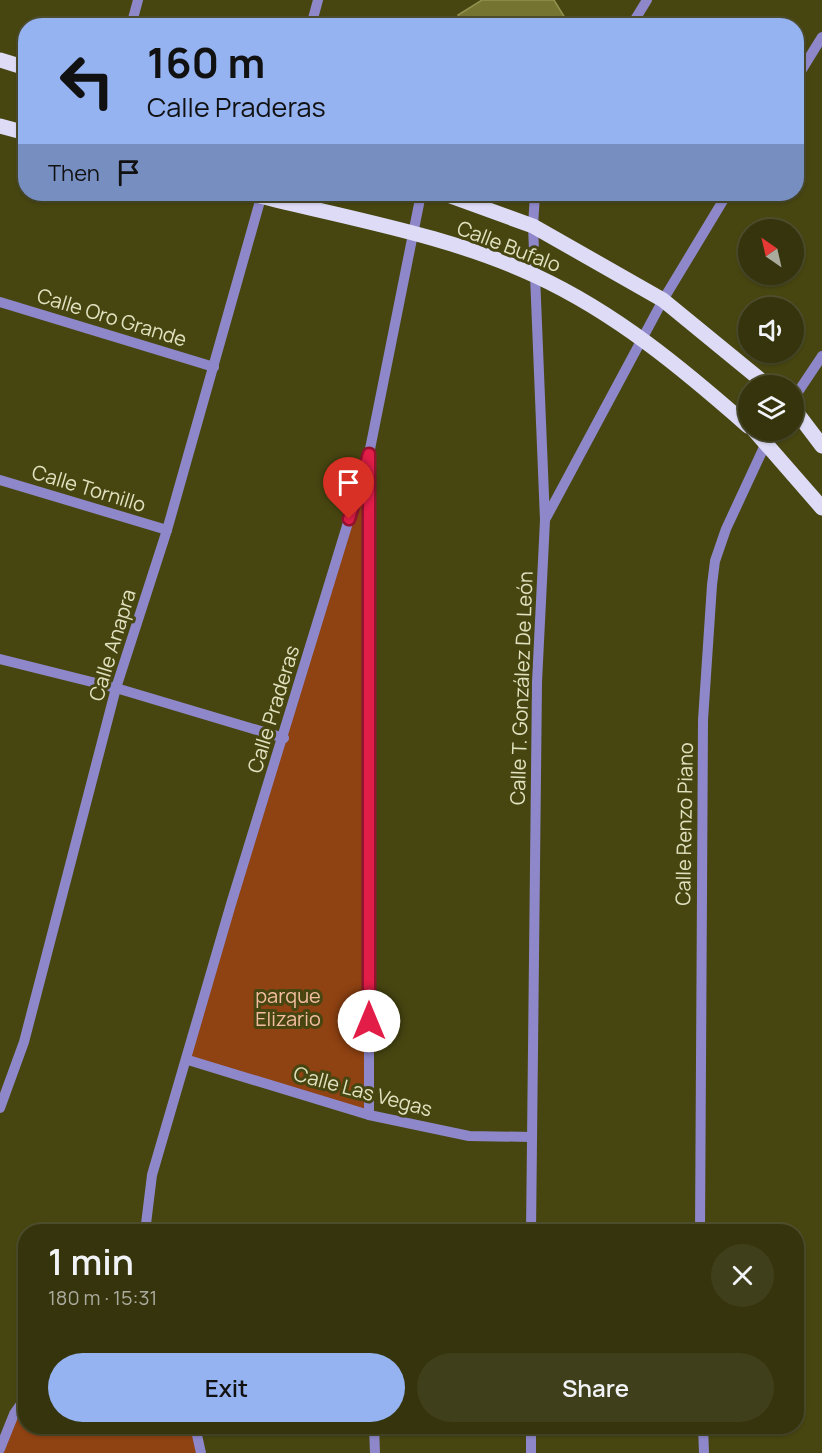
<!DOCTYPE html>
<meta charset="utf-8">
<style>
body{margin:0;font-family:Manrope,sans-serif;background:#403f1b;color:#f1f3f6;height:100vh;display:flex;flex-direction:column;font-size:22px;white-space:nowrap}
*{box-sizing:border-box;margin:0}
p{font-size:20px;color:#aaaa9d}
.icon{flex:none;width:33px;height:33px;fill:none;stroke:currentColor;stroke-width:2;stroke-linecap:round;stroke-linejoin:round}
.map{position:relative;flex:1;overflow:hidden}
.details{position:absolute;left:18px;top:1224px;width:786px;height:210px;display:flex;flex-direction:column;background:#35340d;border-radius:24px;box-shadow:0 2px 4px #0004,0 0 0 2px #4f4f2e}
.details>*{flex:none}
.top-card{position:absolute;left:18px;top:18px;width:786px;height:183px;border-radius:24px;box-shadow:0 2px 4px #0004,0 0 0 2px #4f4f2e;background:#95b2f1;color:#111;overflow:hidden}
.needle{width:39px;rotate:326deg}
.buttons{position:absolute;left:738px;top:219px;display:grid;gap:12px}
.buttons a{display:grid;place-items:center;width:66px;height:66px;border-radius:50%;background:#35340d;box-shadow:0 2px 4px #0004,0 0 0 2px #4f4f2e;font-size:30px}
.pin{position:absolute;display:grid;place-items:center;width:51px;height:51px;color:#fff;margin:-62px -26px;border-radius:50% 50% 50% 0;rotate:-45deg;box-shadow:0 0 6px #0007}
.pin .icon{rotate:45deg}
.me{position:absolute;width:66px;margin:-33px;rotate:0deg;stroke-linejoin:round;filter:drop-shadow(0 0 4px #0008)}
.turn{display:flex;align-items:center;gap:21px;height:126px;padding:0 30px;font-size:27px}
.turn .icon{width:78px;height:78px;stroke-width:2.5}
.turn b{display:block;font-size:42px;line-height:51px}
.then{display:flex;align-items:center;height:57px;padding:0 30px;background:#0003;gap:12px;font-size:22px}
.round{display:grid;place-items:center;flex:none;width:63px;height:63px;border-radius:32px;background:#403f1b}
.overview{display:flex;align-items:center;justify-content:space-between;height:102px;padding:0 30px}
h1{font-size:36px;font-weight:600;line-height:45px}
.cta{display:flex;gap:12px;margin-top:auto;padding:12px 30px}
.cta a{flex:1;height:69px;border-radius:36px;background:#95b2f1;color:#111;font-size:24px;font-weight:600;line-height:69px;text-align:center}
.cta a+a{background:#403f1b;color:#f1f3f6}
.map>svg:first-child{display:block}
.green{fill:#8f4212}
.building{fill:#757430;stroke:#92914e;stroke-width:1.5}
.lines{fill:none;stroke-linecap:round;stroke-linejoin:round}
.minor{stroke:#8e88ca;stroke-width:10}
.major{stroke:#dddbf6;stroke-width:15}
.route-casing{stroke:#92132f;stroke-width:15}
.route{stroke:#e11d48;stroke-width:10}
.labels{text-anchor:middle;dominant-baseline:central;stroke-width:6;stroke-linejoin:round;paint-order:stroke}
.street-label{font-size:20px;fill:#e1e2c0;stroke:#474611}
.park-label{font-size:20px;fill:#f4bda1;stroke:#474611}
</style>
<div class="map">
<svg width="822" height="1453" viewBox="0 0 822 1453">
<rect width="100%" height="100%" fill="#474611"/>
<g class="green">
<path d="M369 454V1115L188 1060Z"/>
<path d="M25 1397 26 1426 195 1427 201 1453H0Z"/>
</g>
<path class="building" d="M482 0H554L570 26H464L458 15Z"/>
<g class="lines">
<g class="minor">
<path d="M131 26 138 0"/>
<path d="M311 26 318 0"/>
<path d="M631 26 647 0"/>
<path d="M796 79 822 37"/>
<path d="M0 302 214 367"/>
<path d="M794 398 822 356"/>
<path d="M0 480 167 530"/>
<path d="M546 518 663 300 727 194"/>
<path d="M0 659 116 688 284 738"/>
<path d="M188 1060 369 1115 469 1136 532 1137"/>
<path d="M0 1108 24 1042 116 688 167 530 262 194"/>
<path d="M369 1115V466"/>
<path d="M145 1232 152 1175 231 904 369 454 421 194"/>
<path d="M531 1232 537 682 545 520 533 226 535 194"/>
<path d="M700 1232 703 720 712 585 715 561 726 529 772 430"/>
<path d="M195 1426 201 1453"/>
<path d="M374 1426 375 1453"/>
<path d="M703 1426 704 1453"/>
<path d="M0 1449 14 1414 26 1397"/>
<path d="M531 1453V1426"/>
</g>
<g class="major">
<path d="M0 60 26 68"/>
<path d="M0 126 26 133"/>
<path d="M252 194C345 218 449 235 536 276 616 313 683 369 748 426"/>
<path d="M445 194 533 226 663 300 768 386"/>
<path d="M794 409 822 446"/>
<path d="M754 430 822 508"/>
</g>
</g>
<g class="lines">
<g class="route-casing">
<path id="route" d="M349 519 369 454V1021"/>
</g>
<use href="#route" class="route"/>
</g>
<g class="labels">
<g class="street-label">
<text transform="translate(509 246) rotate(21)">Calle Bufalo</text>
<text transform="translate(112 317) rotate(17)">Calle Oro Grande</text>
<text transform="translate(89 488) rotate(17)">Calle Tornillo</text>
<text transform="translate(112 645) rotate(-73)">Calle Anapra</text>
<text transform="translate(521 688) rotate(-88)">Calle T. González De León</text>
<text transform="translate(273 709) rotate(-73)">Calle Praderas</text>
<text transform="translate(684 824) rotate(-89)">Calle Renzo Piano</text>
<text transform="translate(363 1091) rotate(15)">Calle Las Vegas</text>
</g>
<g class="park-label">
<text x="288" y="995">parque<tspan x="288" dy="23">Elizario</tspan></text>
</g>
</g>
</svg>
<div class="buttons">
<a><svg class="needle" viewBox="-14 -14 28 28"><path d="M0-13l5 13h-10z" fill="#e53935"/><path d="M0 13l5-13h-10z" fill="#aaaa9d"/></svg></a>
<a><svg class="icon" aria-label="sound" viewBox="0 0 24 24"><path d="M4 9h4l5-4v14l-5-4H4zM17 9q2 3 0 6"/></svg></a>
<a><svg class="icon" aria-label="layers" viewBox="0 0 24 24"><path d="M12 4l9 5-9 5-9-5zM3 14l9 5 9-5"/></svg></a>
</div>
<div class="pin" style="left:349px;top:519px;background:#d93025"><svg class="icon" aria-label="arrive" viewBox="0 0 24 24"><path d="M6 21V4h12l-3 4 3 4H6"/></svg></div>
<svg class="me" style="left:369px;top:1021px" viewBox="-20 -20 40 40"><circle r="19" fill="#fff"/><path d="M0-13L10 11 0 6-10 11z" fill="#e11d48"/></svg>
<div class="top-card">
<div class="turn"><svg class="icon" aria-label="left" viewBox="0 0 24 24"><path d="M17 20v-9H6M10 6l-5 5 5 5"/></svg><div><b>160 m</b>Calle Praderas</div></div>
<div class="then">Then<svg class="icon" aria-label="arrive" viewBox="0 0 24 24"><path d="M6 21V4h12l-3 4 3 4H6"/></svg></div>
</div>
<section class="details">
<div class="overview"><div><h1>1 min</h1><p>180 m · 15:31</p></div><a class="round"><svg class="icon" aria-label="close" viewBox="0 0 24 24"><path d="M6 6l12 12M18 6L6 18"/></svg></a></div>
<div class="cta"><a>Exit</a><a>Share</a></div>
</section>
</div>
